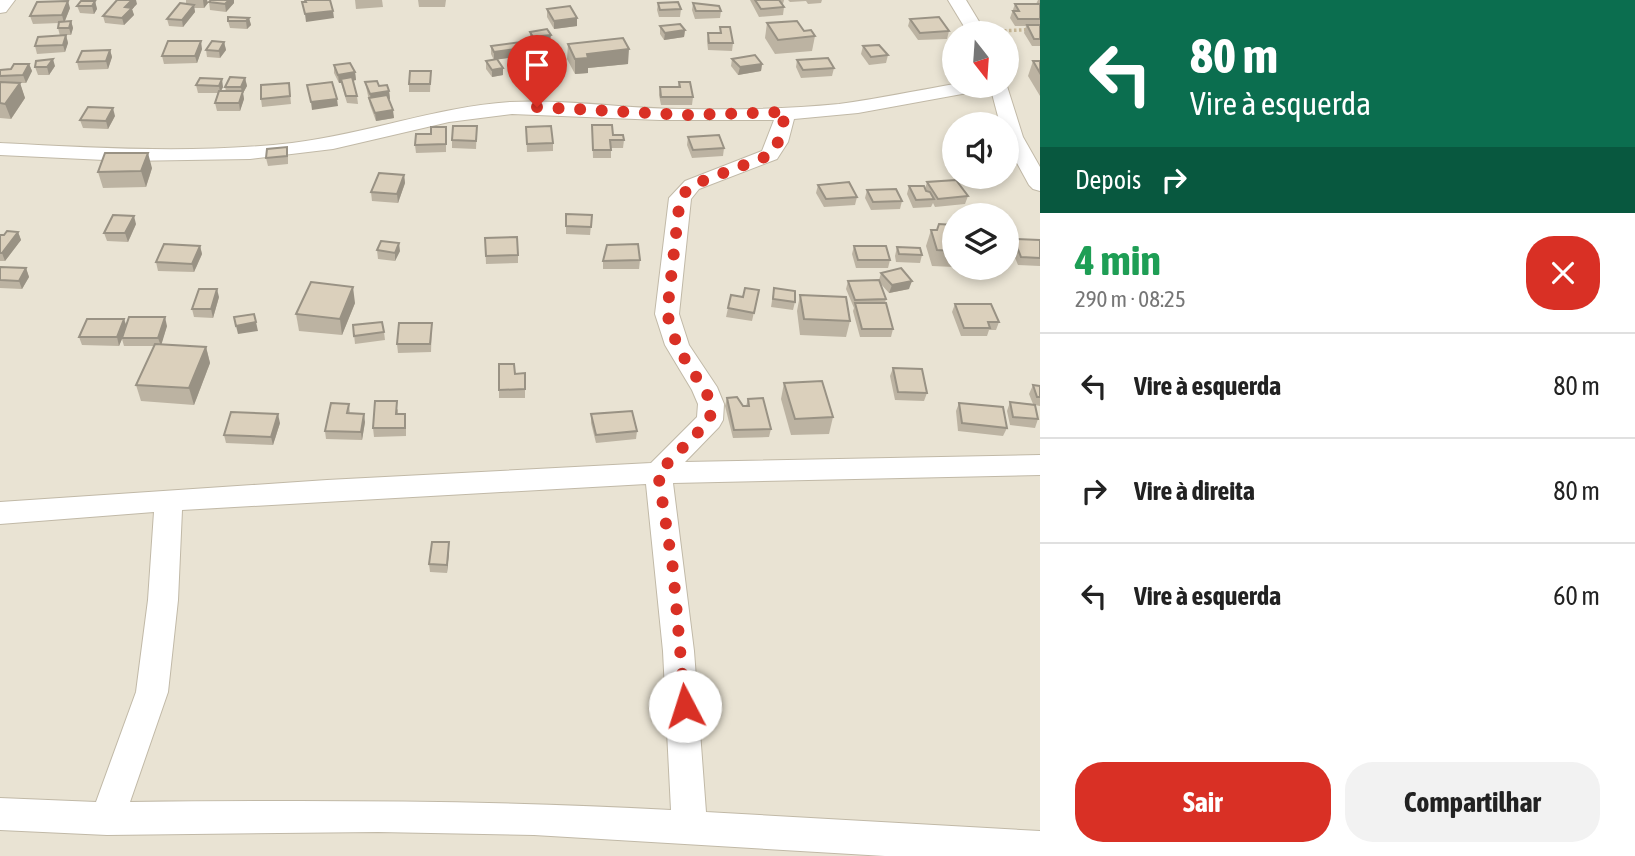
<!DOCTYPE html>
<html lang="pt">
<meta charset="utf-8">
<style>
body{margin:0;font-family:"Asap Condensed",sans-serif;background:#f2f2f2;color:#222;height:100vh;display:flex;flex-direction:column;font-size:26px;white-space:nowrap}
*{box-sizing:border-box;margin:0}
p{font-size:23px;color:#767676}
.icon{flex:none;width:38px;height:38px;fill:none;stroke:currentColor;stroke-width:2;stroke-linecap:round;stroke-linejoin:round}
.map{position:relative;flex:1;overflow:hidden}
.drawer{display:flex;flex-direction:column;background:#fff;width:595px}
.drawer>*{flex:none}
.banner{background:#0b6e4f;color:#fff;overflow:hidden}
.needle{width:46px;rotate:163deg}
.controls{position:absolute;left:942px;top:21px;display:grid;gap:14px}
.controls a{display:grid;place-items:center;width:77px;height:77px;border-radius:50%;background:#fff;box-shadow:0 4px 10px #0003;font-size:35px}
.pin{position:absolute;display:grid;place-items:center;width:60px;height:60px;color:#fff;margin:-72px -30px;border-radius:50% 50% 50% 0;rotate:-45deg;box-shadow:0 0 7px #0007}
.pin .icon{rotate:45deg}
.me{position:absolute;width:77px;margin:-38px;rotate:355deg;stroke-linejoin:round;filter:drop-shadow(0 0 5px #0008)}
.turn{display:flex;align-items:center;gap:24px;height:147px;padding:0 35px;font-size:32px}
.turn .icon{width:91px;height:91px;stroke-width:2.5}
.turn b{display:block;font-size:49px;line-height:60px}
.then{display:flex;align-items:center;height:66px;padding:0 35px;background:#0003;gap:14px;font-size:26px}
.round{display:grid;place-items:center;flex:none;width:74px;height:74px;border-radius:28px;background:#f2f2f2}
.head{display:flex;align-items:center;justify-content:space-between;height:119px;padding:0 35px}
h1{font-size:42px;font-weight:700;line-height:52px;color:#1e9e55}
.cta{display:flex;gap:14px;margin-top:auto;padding:14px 35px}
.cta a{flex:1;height:80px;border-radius:28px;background:#d93025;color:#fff;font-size:28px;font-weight:700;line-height:80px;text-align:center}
.cta a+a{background:#f2f2f2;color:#222}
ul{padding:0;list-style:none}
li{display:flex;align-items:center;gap:21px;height:105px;padding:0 35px;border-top:2px solid #e0e0e0}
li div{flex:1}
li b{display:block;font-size:26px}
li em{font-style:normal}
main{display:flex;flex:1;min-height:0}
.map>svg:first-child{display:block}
.residential{fill:#e9e3d3;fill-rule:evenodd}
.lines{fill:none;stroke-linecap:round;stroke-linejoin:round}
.minor-casing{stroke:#c1b9a7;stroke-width:2}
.path{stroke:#c5b696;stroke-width:3.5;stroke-dasharray:2.5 2.5;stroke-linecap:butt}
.minor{fill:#fff;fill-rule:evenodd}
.wall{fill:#bcb3a2}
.shaded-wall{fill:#999284}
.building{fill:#dbd0bc;stroke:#999284;stroke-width:2}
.route{stroke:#d93025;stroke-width:12;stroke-dasharray:0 21.6}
</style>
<main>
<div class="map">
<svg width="1040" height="856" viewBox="0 0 1040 856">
<rect width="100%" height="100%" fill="#f5f1e5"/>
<path class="residential" d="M0 0H1040V856H0ZM954 33H1006V86H954ZM954 124H1006V177H954ZM954 215H1006V268H954Z"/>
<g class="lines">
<g class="minor-casing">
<g id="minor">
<path d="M0 0H15L6 12 0 13Z"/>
<path d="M948 0H966L986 33H968Z"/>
<path d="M1006 83 1023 137 1040 167V191L1033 189 1029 185 1006 143V124H1000L990 86H1006Z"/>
<path d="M954 84V86H982L973 92 858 113 794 119 788 142 777 159 699 189 691 199 679 314 689 345 717 387 724 404 723 420 719 427 685 462 1040 455V475L673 483 694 651 706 812 1040 831V856H885L534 835 378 832 107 835 0 830V798L96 802 136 692 148 600 154 512 0 524V502L327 480 651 463 697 417 698 404 692 390 665 345 655 314 669 198 685 181 762 151 774 120H660L512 114 449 122 333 149 250 159 125 161 0 155V143C97 148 195 154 292 143 366 134 436 107 510 102 569 99 627 109 685 109 737 110 788 109 839 104 877 99 915 91 954 84ZM646 484 663 651 671 810C490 800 311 800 130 802L168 692 178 600 182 510Z"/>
</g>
</g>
<path class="path" d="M999 31 1040 29"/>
<use href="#minor" class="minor"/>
</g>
<g class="wall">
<path d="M186 0H207L208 3 204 8H194L195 12 183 27 169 26 167 19 186 4Z"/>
<path d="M355 0H382L383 7 356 9Z"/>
<path d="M418 0H446L445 7H419Z"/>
<path d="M750 0H784L783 4H782L784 7 783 15 759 17Z"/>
<path d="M788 0H822L821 3 808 4 806 1 790 2Z"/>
<path d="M1038 0H1040V46H1032L1024 33 1026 26H1015L1010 18 1015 4H1036Z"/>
<path d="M95 1 97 9 94 14 80 13 77 6Z"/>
<path d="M209 2 234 3 226 12 210 10Z"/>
<path d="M658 3 681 9 680 17H659L657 10Z"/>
<path d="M693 3 721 11 720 18 695 19 692 10Z"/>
<path d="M137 4 132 9 134 15 124 25 105 23 103 16Z"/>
<path d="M70 8 65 21H71L73 28 71 35H66L68 43 65 52 37 54 35 46 60 36 58 28 59 23 33 24 30 16Z"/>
<path d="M547 9 577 18V26L554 29 547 17Z"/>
<path d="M249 18 251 25 247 29 230 28 228 21Z"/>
<path d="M910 19 949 31 947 39 918 40 908 26Z"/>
<path d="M767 23 804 31 815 36 812 51 775 54 765 38Z"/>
<path d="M660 26 685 30 684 37 664 40 660 34Z"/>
<path d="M720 27 733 43 732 51 708 50 707 41 708 33H720Z"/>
<path d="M530 32 550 42 533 45 530 39Z"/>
<path d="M224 42 226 50 220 58 207 57 206 50Z"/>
<path d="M568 44 628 64 588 68V73L575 74 567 59Z"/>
<path d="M491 46 524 53 558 65V73L523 75 520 61V56L494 60 491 54Z"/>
<path d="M863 46 888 55 886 63 869 65 861 54Z"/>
<path d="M202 49 197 63 164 64 162 56Z"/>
<path d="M110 50 112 57 108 69 79 70 77 62Z"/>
<path d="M732 59 762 64 761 71 738 75 731 66Z"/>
<path d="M797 60 834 68 832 76 801 78 796 67Z"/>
<path d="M486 61 503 75 492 77 486 69Z"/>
<path d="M1033 61H1040V96L1028 76Z"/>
<path d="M29 64 32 71 26 83H20L25 98 11 119 0 118V70L11 69Z"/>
<path d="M334 65 355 72 356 80 353 81 357 96 358 104 347 103 341 83H339L334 73Z"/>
<path d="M55 66 49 75H38L35 67Z"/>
<path d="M431 71 430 92H409V84Z"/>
<path d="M200 78 223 87 221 91H226L225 87 245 78 247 86 243 93 244 99 240 111H217L215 103 218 93H198L196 85Z"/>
<path d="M365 82 389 91 390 99H389L394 118 376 121 370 105Z"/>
<path d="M679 82 693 97 692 105H661L659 95 660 87H678Z"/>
<path d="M289 83 291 104 262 107 261 99Z"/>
<path d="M115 116 108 129 83 128 80 120Z"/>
<path d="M592 125 624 140 623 148H611V158H593Z"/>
<path d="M477 126 476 149 452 148V140Z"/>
<path d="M446 127V152L416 153 415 145 431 134Z"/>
<path d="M526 127 553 143V151L527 152Z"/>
<path d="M688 137 724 148 723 156 692 158 687 145Z"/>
<path d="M288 155V164L268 166 266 158Z"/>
<path d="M152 168 146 187 103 188 98 172Z"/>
<path d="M404 175 405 183 398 203 372 201 371 192Z"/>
<path d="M927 182 968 196 965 204 935 207 933 203 931 207 913 208 907 194 909 186 925 189Z"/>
<path d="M818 185 857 197 855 205 824 207 816 193Z"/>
<path d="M867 190 902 201 900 209 871 210 865 198Z"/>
<path d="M566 214 592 215 590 235 566 234Z"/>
<path d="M136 224 128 242 107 241 104 233Z"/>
<path d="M954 225V267L932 266 926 246 931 230H937Z"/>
<path d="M18 232 21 240 5 261H0V235H4Z"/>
<path d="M485 238 518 255V263L486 264Z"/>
<path d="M1014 239 1040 240V266L1018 265 1011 248Z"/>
<path d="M200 246 202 254 194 272 158 271 156 262Z"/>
<path d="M854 246 890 260 888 268H856L852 254Z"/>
<path d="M897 247 922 255 920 263 896 262 895 256Z"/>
<path d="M377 250 400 251 395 261 378 259Z"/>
<path d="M640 260 639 269H603V261Z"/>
<path d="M0 267 26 268 29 277 22 289 0 288Z"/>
<path d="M881 273 909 289 889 293 880 283 886 299 885 303 893 329 891 337H860L853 311 854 308 846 289 848 281 879 280Z"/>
<path d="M774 288 795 302 793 310 771 307Z"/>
<path d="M759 290 752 321 726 317 731 295 743 297Z"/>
<path d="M800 295 850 321 846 337 800 335 797 311Z"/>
<path d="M219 297 213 318 194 317 192 309Z"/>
<path d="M355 303 342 335 299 331 296 314Z"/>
<path d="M955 304 999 322 996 330H989L987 336H961L952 312Z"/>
<path d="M432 323 431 352 398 353 397 344Z"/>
<path d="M353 325 384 332 385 340 355 344Z"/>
<path d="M126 326H167L161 344 206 347 210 363 194 405 141 401 136 385 154 346H124L122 339 119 346 82 345 79 337Z"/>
<path d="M499 364 515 374 525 373V398H499Z"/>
<path d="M893 368 927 393 924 401 895 400 890 376Z"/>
<path d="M784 383 833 417 829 434 791 435 781 399Z"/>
<path d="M1033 385 1040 386V406L1035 405 1038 419 1035 428 1010 425 1007 411 1010 402 1033 404 1029 394Z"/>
<path d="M727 398 743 406H746L748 399 771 429 769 437 733 438 725 406Z"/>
<path d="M959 403 1007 428 1003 436 958 431 956 411Z"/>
<path d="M349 404 350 414 365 422 362 440 326 439 325 431Z"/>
<path d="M398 409V414L406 423V436L374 437 373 428Z"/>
<path d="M591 414 637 431 636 439 596 443 591 423Z"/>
<path d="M280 423 273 445 226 443 224 435Z"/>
<path d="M449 542V551L447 573 430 572 429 564Z"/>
</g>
<g class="shaded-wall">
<path d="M132 0H136L137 4 132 9 134 15 124 25 122 18 125 7Z"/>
<path d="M203 0H207L208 3 204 8Z"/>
<path d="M229 0H234V3L226 12 225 4Z"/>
<path d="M68 1 70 8 64 23 62 15Z"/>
<path d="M95 1 97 9 94 14 92 6Z"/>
<path d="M194 5 195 12 183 27 182 20Z"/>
<path d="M333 11 334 18 306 22 305 14Z"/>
<path d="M249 18 251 25 247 29 246 21Z"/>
<path d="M577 18V26L554 29V21Z"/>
<path d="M71 21 73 28 71 35 69 28Z"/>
<path d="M685 30 684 37 664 40 665 33Z"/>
<path d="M66 35 68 43 65 52 63 45Z"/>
<path d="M551 35 550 42 533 45V37Z"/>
<path d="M201 41 202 49 197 63 195 56Z"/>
<path d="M224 42 226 50 220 58 219 51Z"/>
<path d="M524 48V56L494 60V52Z"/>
<path d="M629 49 628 64 588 68V73L575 74V59L587 54Z"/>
<path d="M110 50 112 57 108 69 106 61Z"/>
<path d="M53 59 55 66 49 75 47 67Z"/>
<path d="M29 64 32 71 26 83 23 75Z"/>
<path d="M762 64 761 71 738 75 740 67Z"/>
<path d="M503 68V75L492 77V70Z"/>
<path d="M355 72 356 80 342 82 341 79V83H339L338 75Z"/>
<path d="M245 78 247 86 243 93 244 99 240 111 239 103 242 94 241 87Z"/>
<path d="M222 79 223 87 220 93 219 86Z"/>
<path d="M20 83 25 98 11 119 5 104Z"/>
<path d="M389 91 390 99 371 102 370 94Z"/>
<path d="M337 99 338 106 312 110 311 102Z"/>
<path d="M113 108 115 116 108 129 106 121Z"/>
<path d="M393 110 394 118 376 121 375 113Z"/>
<path d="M148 153 152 168 146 187 141 171Z"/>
<path d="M404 175 405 183 398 203 397 194Z"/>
<path d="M134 216 136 224 128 242 125 233Z"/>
<path d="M18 232 21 240 5 261 2 253Z"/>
<path d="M399 243 400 251 395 261V253Z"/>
<path d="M200 246 202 254 194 272 192 264Z"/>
<path d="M26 268 29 277 22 289 19 281Z"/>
<path d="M912 281 909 289 889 293 892 285Z"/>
<path d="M353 287 355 303 342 335 340 319Z"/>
<path d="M217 289 219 297 213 318 211 309Z"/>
<path d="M165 317 167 326 161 346 158 338Z"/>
<path d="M124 319 127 327 119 346 117 337Z"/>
<path d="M256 322 258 331 238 334 236 326Z"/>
<path d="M206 347 210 363 194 405 189 388Z"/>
<path d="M278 414 280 423 273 445 271 437Z"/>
<path d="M364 414 365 422 362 440 361 432Z"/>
<path d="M449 542V551L447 573V565Z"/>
</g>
<g class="building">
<path d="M117 0H132L125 7 132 8 122 18 103 16Z"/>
<path d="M211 0H229L225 4 209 2Z"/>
<path d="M305 0H330L333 11 305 14 302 2H306Z"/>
<path d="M755 0H779L784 7 761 9Z"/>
<path d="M68 1 62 15 30 16 37 2Z"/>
<path d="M81 1H95L92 6H77Z"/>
<path d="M678 2 681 9 660 10 658 3Z"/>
<path d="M180 3 194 5 182 20 167 19Z"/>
<path d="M693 3 719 6 721 11H696Z"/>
<path d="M1015 4H1040V19H1018L1013 11H1019Z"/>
<path d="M570 6 577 18 554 21 547 9Z"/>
<path d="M228 17 249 18 246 21H228Z"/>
<path d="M939 17 949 31 920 33 910 19Z"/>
<path d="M71 21 69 28H58L59 22Z"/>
<path d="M797 21 804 31 811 30 815 36 778 40 767 23Z"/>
<path d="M680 24 685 30 665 33 660 26Z"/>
<path d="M1027 25H1040V39H1034Z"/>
<path d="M720 27H730L733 43H709L708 33H721Z"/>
<path d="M547 29 551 35 533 37 530 32Z"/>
<path d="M66 35 63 45 35 46 38 37Z"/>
<path d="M623 38 629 49 587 54 588 58 575 59 568 44Z"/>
<path d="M168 41H201L195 56H162Z"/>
<path d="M212 41 224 42 219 51 206 50Z"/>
<path d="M521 42 524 48 494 52 491 46Z"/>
<path d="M879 45 888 55 871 57 863 46Z"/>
<path d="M110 50 106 61 77 62 82 51Z"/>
<path d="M554 51 558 65 523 67 520 54Z"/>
<path d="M755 55 762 64 740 67 732 59Z"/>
<path d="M828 58 834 68 803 70 797 60Z"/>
<path d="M53 59 47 67H35L36 61Z"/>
<path d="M497 59 503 68 492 70 486 61Z"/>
<path d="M1033 61H1040V73Z"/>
<path d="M350 63 355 72 338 75 334 65Z"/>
<path d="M14 64H29L23 75 0 76V70L11 69Z"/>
<path d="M410 71H431L430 84H409Z"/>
<path d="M230 77 245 78 241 87H225Z"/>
<path d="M352 77 357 96H346L341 79Z"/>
<path d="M200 78 222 79 219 86 196 85Z"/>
<path d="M377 81 379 86 387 85 389 91 370 94 365 82Z"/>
<path d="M0 82 20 83 5 104 0 103Z"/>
<path d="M332 82 337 99 311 102 307 85Z"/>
<path d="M679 82H690L693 97H661L660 87H680Z"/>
<path d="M289 83 290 96 261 99V85Z"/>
<path d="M219 91H243L239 103H215Z"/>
<path d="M387 95 393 110 375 113 369 98Z"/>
<path d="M88 107 113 108 106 121 80 120Z"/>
<path d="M592 125H612L613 135H623L624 140H610L611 150H593Z"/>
<path d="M453 126H477L476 141 452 140Z"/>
<path d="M551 126 553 143 527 144 526 127Z"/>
<path d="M431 127H446V144L415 145 416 134H431Z"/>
<path d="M719 135 724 148 693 150 688 137Z"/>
<path d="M287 147V156L266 158 267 149Z"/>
<path d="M105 153H148L141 171 98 172Z"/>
<path d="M379 173 404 175 397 194 371 192Z"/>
<path d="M956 180 968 196 938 199 927 182Z"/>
<path d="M849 182 857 197 826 199 818 185Z"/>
<path d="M909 186H924L926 191 930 192 934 199 916 200Z"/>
<path d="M896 189 902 201 873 202 867 190Z"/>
<path d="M566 214 592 215 591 227 566 226Z"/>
<path d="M113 215 134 216 125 233H104Z"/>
<path d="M939 224 954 225V251L937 250 931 230H937Z"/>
<path d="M7 231 18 232 2 253H0V235H4Z"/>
<path d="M517 237 518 255 486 256 485 238Z"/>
<path d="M1014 239 1040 240V258L1021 257Z"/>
<path d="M381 241 399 243 395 253 377 250Z"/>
<path d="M164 244 200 246 192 264 156 262Z"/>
<path d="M638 244 640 260 603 261 607 245Z"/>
<path d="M854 246H886L890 260H858Z"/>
<path d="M897 247 920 248 922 255 899 254Z"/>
<path d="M0 267 26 268 19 281 0 280Z"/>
<path d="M901 268 912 281 892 285 881 273Z"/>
<path d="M879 280 886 299 855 300 848 281Z"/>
<path d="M311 282 353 287 340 319 296 314Z"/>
<path d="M745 288 759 290 754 313 728 308 731 295 743 297Z"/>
<path d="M774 288 795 291V302L773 299Z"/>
<path d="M199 289H217L211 309H192Z"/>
<path d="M800 295 846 297 850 321 804 319Z"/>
<path d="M855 303H886L893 329H862Z"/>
<path d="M955 304H991L999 322H988L990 328H964Z"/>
<path d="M254 314 256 322 236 326 234 317Z"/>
<path d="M129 317H165L158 338H122Z"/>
<path d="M87 319H124L117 337H79Z"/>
<path d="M382 322 384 332 354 336 353 325Z"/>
<path d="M399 323H432L430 344H397Z"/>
<path d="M155 344 206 347 189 388 136 385Z"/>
<path d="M499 364H514L515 374 525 373V389L499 390Z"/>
<path d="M893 368 922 369 927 393 898 392Z"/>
<path d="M822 381 833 417 795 419 784 383Z"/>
<path d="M1033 385 1040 386V397H1037Z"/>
<path d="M737 397 743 406H749L748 399 763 398 771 429 734 430 727 398Z"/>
<path d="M375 401H397L396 414H405V428H373Z"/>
<path d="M1010 402 1035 405 1038 419 1013 417Z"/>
<path d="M331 403 349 404 347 413 364 414 361 432 325 431Z"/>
<path d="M959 403 1003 407 1007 428 962 423Z"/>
<path d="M632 411 637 431 596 435 591 414Z"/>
<path d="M231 412 278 414 271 437 224 435Z"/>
<path d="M432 542H449L447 565 429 564Z"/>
</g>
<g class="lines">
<path class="route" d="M537 107 685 115 786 112 778 142 770 155 692 185 680 198 667 314 677 345 691 370 704 387 711 404 710 420 658 473 673 569 685 706"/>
</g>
</svg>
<div class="controls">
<a><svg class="needle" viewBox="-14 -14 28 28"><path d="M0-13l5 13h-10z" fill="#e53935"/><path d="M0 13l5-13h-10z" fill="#767676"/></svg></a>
<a><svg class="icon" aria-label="sound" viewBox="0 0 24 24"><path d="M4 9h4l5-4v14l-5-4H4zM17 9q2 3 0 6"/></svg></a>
<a><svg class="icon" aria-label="layers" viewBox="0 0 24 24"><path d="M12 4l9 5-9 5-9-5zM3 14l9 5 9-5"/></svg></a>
</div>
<div class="pin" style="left:537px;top:107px;background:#d93025"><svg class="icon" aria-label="arrive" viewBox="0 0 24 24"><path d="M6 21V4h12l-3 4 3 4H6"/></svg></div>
<svg class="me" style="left:685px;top:706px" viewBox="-20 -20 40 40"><circle r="19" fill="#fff"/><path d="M0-13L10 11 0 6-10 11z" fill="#d93025"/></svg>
</div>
<section class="drawer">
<div class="banner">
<div class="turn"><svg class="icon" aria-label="left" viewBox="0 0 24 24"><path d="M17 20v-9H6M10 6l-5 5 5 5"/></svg><div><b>80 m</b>Vire à esquerda</div></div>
<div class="then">Depois<svg class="icon" aria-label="right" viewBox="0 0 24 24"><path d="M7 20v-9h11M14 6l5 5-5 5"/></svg></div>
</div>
<div class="head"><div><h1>4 min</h1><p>290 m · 08:25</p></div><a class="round" style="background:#d93025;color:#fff"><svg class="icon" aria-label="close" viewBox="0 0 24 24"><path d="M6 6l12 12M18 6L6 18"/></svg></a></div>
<ul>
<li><svg class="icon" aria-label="left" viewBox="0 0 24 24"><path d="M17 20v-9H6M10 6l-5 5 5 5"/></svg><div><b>Vire à esquerda</b></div><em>80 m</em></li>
<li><svg class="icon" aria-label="right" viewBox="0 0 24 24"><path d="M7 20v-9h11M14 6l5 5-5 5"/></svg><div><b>Vire à direita</b></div><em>80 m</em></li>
<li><svg class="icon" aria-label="left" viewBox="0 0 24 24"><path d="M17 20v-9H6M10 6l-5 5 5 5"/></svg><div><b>Vire à esquerda</b></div><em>60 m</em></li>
</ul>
<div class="cta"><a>Sair</a><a>Compartilhar</a></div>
</section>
</main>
